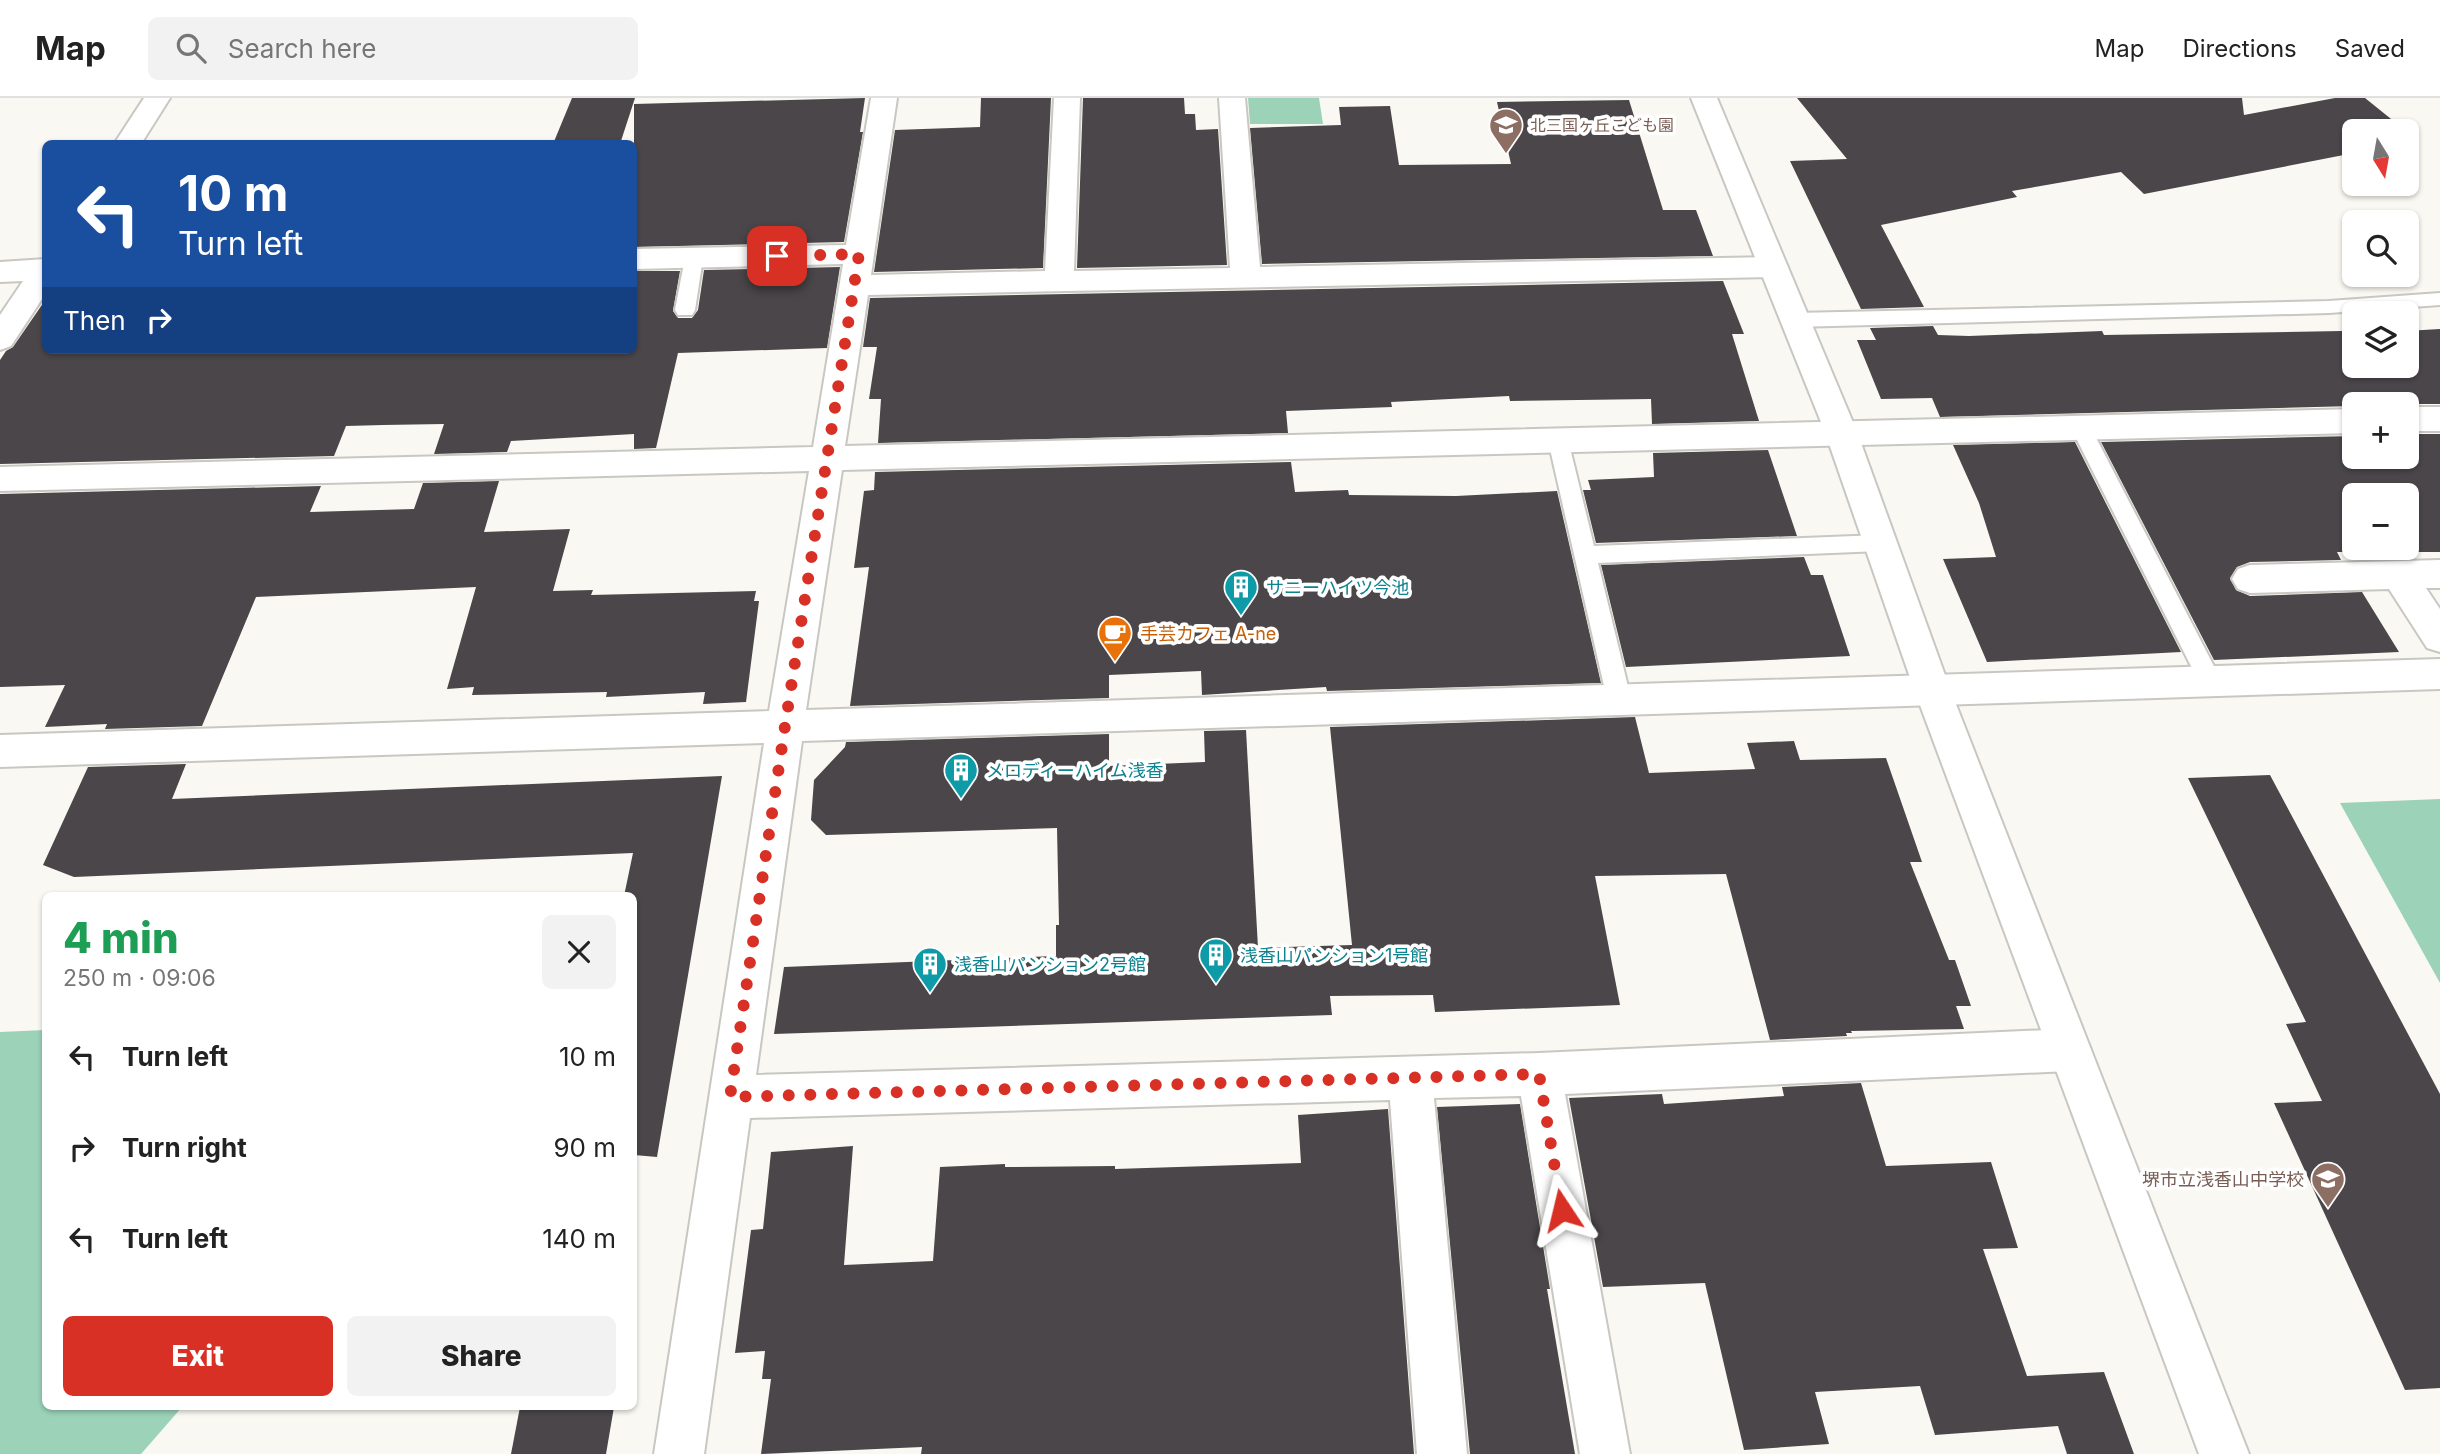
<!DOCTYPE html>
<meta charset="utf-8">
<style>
body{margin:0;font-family:Inter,"Noto Sans JP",sans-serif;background:#f2f2f2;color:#222;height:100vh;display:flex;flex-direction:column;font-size:26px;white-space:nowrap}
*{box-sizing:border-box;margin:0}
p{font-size:23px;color:#767676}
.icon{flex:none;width:38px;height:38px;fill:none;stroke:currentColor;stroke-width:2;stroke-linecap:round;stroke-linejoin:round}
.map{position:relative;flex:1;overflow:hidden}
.drawer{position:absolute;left:42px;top:794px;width:595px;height:518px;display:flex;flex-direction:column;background:#fff;border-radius:10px;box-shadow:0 2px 5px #0004}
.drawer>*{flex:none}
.hud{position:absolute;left:42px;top:42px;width:595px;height:214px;border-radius:10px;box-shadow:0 2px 5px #0004;background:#1a4fa0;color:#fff;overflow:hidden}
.needle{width:46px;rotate:169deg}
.controls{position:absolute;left:2342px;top:21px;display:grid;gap:14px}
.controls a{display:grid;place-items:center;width:77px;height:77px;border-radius:10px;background:#fff;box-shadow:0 2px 5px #0004;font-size:35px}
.pin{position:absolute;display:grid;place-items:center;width:60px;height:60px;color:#fff;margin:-30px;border-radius:14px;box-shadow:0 4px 10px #0006}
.me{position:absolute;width:77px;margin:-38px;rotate:350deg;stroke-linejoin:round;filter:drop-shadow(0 0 5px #0008)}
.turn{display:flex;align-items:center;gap:24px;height:147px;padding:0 21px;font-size:32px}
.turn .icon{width:91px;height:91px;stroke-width:2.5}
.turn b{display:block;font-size:49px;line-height:60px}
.then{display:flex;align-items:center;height:66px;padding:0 21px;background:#0003;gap:14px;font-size:26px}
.round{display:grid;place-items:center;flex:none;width:74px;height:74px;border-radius:10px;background:#f2f2f2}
.overview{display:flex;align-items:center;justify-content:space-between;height:119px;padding:0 21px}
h1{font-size:42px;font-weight:800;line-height:52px;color:#1e9e55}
.primary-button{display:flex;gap:14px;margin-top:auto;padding:14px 21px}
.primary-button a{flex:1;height:80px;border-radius:10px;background:#d93025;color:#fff;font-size:28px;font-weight:800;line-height:80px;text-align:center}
.primary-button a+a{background:#f2f2f2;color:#222}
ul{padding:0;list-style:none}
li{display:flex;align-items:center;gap:21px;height:91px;padding:0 21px}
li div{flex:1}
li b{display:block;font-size:26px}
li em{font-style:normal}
header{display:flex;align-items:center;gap:42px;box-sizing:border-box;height:98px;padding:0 35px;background:#fff;border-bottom:2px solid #e0e0e0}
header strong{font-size:33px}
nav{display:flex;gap:38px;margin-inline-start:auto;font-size:24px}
.search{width:490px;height:63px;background:#f2f2f2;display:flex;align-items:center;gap:18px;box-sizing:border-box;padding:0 24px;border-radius:10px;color:#767676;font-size:26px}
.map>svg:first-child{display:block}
.green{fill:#9bd2b8}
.building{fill:#4a4649;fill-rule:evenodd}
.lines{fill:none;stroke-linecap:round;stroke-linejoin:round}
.service-casing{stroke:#c9c7c2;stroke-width:4}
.minor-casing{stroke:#c9c7c2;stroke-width:4}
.tertiary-casing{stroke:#c9c7c2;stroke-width:4}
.service{fill:#fff;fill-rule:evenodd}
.minor{fill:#fff;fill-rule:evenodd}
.tertiary{fill:#fff;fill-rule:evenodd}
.route{stroke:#d93025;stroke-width:12;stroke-dasharray:0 21.6}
.labels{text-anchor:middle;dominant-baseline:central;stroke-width:7;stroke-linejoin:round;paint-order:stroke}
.far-education-label{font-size:16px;fill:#785e54;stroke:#fff;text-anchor:start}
.culture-label{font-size:18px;fill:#0d838f;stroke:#fff;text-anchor:start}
.food-label{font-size:18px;fill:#c56008;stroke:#fff;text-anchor:start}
.education-label{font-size:18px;fill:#785e54;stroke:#fff;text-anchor:end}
</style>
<header>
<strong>Map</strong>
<div class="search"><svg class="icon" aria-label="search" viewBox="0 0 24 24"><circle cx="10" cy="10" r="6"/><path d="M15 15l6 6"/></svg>Search here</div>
<nav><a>Map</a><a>Directions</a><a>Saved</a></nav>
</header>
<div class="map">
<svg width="2440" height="1356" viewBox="0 0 2440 1356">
<rect width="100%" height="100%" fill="#faf8f2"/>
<g class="green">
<path d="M1248 0H1319L1323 26H1250Z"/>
<path d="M2440 701V885L2340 705Z"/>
<path d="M45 932 46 1309H182L141 1356H0V934Z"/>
</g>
<g class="building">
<path d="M572 0H635L620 46H553Z"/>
<path d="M865 0 860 34H863L844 144 634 149V6Z"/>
<path d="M981 0H1051L1043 170 874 174 895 32 980 29Z"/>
<path d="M1083 0H1184L1185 16H1195L1196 32 1218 31 1227 167 1077 170Z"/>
<path d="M1797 0H2242L2244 17 2335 0H2365L2406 33H2354V55L2144 96 2121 74 2012 93 2017 99 1881 127 1924 209 1861 211 1790 63 1847 61Z"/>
<path d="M1629 2 1663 112H1696L1713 158 1262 166 1250 30 1341 27 1339 9 1390 8 1399 67 1511 66 1497 4Z"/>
<path d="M840 169 827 250 678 255 656 350 634 351V336L511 343 507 354 434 356 444 326 383 327 346 328 334 358 0 366V262L6 253 13 249 46 201V252H634V173H680L673 213 678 220H692L698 212 704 172Z"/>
<path d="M1723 183 1744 236H1732L1759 323 1652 326 1651 301 1510 303 1509 298 1391 304 1392 309 1286 313 1288 335 878 345 881 301H869L877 249H863L870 200Z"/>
<path d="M1933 228 1938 237 1969 238 2102 233 2104 237 2342 233 2354 235V268H2406V233L2440 231V306H2354V308L1940 319 1932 300 1881 301 1857 242H1876L1870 230Z"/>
<path d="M2406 336H2440V454H2337L2341 462 2250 464 2237 469 2230 480 2236 492 2250 498 2362 494 2399 554 2214 562 2101 344 2354 338V359H2406ZM2354 397H2406V450H2354Z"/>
<path d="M2075 344 2181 554 1987 564 1943 461 1996 459 1979 405 1953 347Z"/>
<path d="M1768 352 1797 438 1596 445 1583 392H1591L1588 382 1654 379 1653 355Z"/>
<path d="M1291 364 1295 394 1348 392 1349 397 1456 398 1557 393 1601 585 1327 593 1326 589 1202 597 1201 573 1109 577V600L850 608 869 469 854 470 864 393 874 392 875 374Z"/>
<path d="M499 383 484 434 570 431 553 493 593 492 591 497 756 493 754 503H759L746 604 703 606 705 594 606 599 607 594 472 597 474 589 447 591 476 489 256 499 202 628 105 631 107 626 45 629 65 587 0 589V396L321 388 310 414 414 411 423 385Z"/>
<path d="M1804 459 1811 477H1823L1850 558 1626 569 1601 467Z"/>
<path d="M1635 619 1649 675 1755 671 1747 645 1794 643 1800 662 1886 660 1922 764H1910L1949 862H1955L1971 908H1956L1964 931 1851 933 1852 935H1846L1847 938 1770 942 1726 776 1595 778 1620 907 1435 914 1433 897 1330 898 1332 917 774 936 784 869 1056 858V827H1059L1057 730 826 737 811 722 814 682 845 649 846 644 1109 636V668L1205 664 1204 633 1246 632 1258 850 1352 847 1330 629Z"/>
<path d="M186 666 172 701 722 678 657 1059 634 1057V798H624L633 755 74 779 43 767 88 669Z"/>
<path d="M2270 677 2440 996V1290L2405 1292 2274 1005 2322 1003 2286 926 2306 924 2188 680Z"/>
<path d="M1861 985 1886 1068 1991 1064 2018 1150 1983 1151 2027 1278 2104 1274 2134 1356H2067L2058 1328 1935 1337 1920 1288 1815 1294 1829 1346 1744 1352 1705 1185 1603 1189 1569 1000 1662 996 1664 1006 1784 998 1782 989Z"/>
<path d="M1520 1006 1550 1191H1547L1575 1356H1470L1437 1009Z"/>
<path d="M1388 1011 1414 1356H921L922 1349 761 1356 771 1281H762L765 1253 735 1255 751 1132 763 1131 771 1054 853 1048 844 1167 933 1163 940 1069 1005 1066V1069L1115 1068V1071L1301 1065 1298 1017Z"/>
<path d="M520 1309H614L606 1356H511Z"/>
</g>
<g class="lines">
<g class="service-casing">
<g id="service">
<path d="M694 154 701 156 703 160 695 212 692 217H678L675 212 685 160 687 156Z"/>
<path d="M2440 195V207L2329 215 1795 229 1788 227 1785 222 1788 217 1795 215 2329 203Z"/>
<path d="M2080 321 2087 323 2090 328 2218 576 2222 583 2218 590 2210 593 2202 590 2070 328 2073 323Z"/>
<path d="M1558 334 1565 337 1568 342 1594 448 1880 437 1888 439 1891 445 1888 451 1880 453 1598 465 1631 601 1627 608 1619 611 1611 608 1607 601 1548 342 1551 337Z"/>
</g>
</g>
<g class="minor-casing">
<g id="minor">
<path d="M144 0H170L141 46H114Z"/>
<path d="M871 0H897L871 177 1045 173 1054 0H1080L1074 173 1230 170 1219 0H1245L1260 169 1773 159 1783 162 1788 169 1783 176 1773 179 868 197 845 348 2354 311V335L842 372 806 612 2440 561V591L802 643 756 977 1539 955 2069 931 2084 937 2091 952 2084 967 2069 973 1565 996 1630 1356H1580L1521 998 1434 1000 1467 1356H1417L1390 1002 750 1020 704 1356H654L764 645 0 669V637L769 613 809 373 0 393V369L813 349 843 166 634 171V151L846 147Z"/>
<path d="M46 161V195L11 248 0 252V217L23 183 0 184V164Z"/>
<rect x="2406" y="309" width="34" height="24"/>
<path d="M2440 462V490H2426L2440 511V554L2427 550 2389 491 2250 495 2238 491 2232 481 2238 471 2250 467Z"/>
</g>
</g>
<g class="tertiary-casing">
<path id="tertiary" d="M1691 0H1717L1857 334 1950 591 2249 1356H2199L1914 591 1825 334Z"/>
</g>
<use href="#service" class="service"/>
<use href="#minor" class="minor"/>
<use href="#tertiary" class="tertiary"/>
</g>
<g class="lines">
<path class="route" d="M777 158 859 156 785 628 730 999 1539 976 1562 1112"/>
</g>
<defs>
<g id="school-pin" transform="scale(1.75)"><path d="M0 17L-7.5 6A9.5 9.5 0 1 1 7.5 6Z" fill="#8d6e63" stroke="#fff"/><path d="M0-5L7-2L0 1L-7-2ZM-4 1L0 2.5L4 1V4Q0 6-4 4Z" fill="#fff"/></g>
<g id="building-pin" transform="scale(1.75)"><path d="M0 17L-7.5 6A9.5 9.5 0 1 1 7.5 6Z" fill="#0f9aa8" stroke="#fff"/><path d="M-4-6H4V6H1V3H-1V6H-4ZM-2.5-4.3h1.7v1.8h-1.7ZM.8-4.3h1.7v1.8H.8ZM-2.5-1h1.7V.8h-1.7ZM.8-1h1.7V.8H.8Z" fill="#fff"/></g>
<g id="cafe-pin" transform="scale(1.75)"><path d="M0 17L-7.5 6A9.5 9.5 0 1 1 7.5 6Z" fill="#e8710a" stroke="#fff"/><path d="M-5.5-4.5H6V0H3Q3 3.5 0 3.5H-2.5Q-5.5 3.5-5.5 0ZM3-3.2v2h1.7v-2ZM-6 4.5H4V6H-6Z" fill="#fff"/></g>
</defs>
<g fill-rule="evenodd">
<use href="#school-pin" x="1506" y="27"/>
<use href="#building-pin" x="1241" y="489"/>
<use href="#cafe-pin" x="1115" y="535"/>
<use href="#building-pin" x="961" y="672"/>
<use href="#building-pin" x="1216" y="857"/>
<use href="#building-pin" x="930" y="866"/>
<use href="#school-pin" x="2328" y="1081"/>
</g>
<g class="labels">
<g class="far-education-label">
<text x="1530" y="27">北三国ヶ丘こども園</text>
</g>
<g class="culture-label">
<text x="1266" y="489">サニーハイツ今池</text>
<text x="986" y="672">メロディーハイム浅香</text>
<text x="1240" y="857">浅香山パンション1号館</text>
<text x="954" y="866">浅香山パンション2号館</text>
</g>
<g class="food-label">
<text x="1140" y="535">手芸カフェ A-ne</text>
</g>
<g class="education-label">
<text x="2304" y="1081">堺市立浅香山中学校</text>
</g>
</g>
</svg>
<div class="controls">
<a><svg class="needle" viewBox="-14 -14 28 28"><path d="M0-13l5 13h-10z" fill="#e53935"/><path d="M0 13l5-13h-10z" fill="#767676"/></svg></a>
<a><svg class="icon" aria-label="search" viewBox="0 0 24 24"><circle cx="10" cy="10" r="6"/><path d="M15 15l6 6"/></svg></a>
<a><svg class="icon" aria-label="layers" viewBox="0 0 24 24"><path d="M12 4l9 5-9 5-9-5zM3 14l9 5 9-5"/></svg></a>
<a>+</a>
<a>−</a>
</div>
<div class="pin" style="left:777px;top:158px;background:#d93025"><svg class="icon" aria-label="arrive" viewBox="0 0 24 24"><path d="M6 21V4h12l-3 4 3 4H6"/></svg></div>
<svg class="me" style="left:1562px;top:1112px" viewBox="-20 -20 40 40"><path d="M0-17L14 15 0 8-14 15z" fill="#d93025" stroke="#fff" stroke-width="4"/></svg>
<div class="hud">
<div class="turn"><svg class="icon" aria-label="left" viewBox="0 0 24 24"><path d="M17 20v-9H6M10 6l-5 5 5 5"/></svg><div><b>10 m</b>Turn left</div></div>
<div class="then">Then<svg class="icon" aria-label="right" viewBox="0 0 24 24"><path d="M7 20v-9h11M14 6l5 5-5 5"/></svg></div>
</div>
<section class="drawer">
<div class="overview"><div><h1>4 min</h1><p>250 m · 09:06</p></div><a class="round"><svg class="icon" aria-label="close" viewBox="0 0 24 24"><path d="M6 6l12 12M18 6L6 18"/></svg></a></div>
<ul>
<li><svg class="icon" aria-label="left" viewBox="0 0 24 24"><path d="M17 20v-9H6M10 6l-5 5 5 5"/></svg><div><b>Turn left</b></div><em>10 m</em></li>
<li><svg class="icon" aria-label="right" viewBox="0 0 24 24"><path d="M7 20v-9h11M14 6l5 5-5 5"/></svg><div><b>Turn right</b></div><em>90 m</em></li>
<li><svg class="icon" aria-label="left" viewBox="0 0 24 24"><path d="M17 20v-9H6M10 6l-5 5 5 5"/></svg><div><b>Turn left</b></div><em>140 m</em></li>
</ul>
<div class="primary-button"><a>Exit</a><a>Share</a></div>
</section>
</div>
